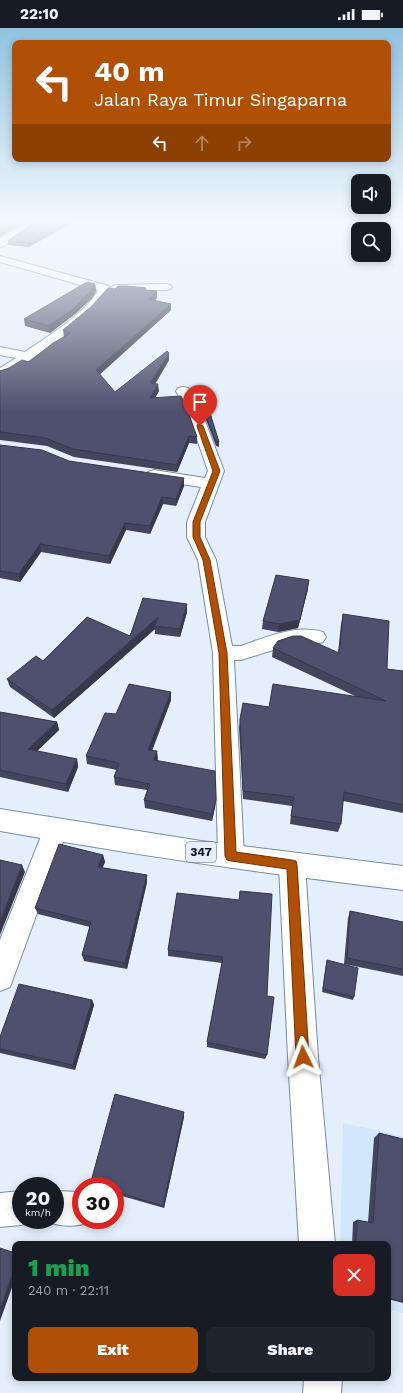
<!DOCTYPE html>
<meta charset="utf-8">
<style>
body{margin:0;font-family:"Work Sans",sans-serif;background:#20242c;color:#f1f3f6;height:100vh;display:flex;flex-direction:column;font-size:15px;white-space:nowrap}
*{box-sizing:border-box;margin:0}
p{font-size:13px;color:#9ea1a6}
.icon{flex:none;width:22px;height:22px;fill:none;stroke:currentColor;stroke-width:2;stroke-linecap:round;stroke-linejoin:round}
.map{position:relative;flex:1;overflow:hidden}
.sheet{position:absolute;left:12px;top:1213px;width:379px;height:140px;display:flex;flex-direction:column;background:#171b24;border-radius:8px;box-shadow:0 2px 10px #0003}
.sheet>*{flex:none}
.top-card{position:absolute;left:12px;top:12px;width:379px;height:122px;border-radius:8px;box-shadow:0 2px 10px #0003;background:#af5006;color:#fff;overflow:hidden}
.buttons{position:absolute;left:351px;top:146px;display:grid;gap:8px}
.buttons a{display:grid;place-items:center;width:40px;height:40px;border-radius:8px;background:#171b24;box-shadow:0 2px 10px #0003;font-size:20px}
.speed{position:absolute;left:12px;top:1149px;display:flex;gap:8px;font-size:20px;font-weight:700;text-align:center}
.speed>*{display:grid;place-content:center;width:52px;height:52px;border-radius:50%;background:#171b24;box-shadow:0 2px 10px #0003;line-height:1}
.speed small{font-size:10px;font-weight:400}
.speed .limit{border:6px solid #d22;background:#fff;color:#111}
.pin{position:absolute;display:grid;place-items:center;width:34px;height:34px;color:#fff;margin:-41px -17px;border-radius:50% 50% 50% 0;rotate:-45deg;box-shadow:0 0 4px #0007}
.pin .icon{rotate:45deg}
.me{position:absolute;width:44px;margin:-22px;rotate:357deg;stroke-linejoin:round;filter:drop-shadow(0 0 3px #0008)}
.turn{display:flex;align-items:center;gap:14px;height:84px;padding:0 16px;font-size:18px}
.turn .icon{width:52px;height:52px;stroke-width:2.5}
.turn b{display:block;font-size:28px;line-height:34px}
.lanes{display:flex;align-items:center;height:38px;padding:0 16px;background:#0003;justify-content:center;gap:20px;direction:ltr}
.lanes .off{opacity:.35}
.round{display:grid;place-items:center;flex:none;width:42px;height:42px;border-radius:8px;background:#20242c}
.overview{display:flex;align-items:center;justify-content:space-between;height:68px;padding:0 16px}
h1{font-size:24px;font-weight:800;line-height:30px;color:#1e9e55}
.button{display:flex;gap:8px;margin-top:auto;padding:8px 16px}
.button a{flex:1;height:46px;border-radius:8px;background:#af5006;color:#fff;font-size:16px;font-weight:800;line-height:46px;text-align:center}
.button a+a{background:#20242c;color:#f1f3f6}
.status{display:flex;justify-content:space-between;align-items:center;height:28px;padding:0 20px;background:#171b24;direction:ltr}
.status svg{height:11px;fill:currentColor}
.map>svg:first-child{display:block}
.built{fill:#d3e7fc}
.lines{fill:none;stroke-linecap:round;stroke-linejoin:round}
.minor-casing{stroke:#748da7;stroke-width:2}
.secondary-casing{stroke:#748da7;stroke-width:2}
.primary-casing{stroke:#748da7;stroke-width:2}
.minor{fill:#fff;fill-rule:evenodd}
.secondary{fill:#fff;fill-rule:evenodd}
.primary{fill:#fff;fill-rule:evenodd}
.wall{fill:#43455e}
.shaded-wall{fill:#37384c}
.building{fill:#4e506d;stroke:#37384c}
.route{fill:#af5006;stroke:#723404}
.labels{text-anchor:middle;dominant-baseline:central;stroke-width:4;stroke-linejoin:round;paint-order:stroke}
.shield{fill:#e4effb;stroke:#4e5862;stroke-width:1}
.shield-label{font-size:12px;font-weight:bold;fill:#0e1721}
</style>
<div class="status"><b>22:10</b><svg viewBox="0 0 49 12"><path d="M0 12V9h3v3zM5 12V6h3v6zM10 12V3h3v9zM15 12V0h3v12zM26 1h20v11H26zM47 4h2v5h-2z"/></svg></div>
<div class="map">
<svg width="403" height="1365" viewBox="0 0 403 1365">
<rect width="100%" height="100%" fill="#e4effb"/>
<g class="built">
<path d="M343 1095 403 1108V1206L353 1194 352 1216H340Z"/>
<path d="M388 1271 403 1275V1285L388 1282Z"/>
</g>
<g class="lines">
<g class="minor-casing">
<g id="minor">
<path d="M0 228 109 258 110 260 116 257 166 256 170 257 172 259 170 261 166 262 116 263 111 261C97 289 57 313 31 331 22 338 11 347 0 350V340L16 330 0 327V319L25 324C45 310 88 284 98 262L0 234Z"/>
<path d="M183 359 188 360 202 385 224 443 205 494V509L216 532 232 618H241C267 609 295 596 323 604L326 609 323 614 316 616H292L241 632H234L244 828 240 836 231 840 222 836 218 828 213 625 198 532 187 509V494L201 459 154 452 148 450 146 447 148 444 154 442 205 450 208 443 188 385 176 363 178 360Z"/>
<path d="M55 792 64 795 67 803 10 959 0 963V912L43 803 46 795Z"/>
<path d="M292 825 301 829 305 837 318 1029 335 1216H299L288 1029 279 837 283 829Z"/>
<path d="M21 1163V1192H33L21 1197 0 1199V1165Z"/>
<path d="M55 1163 81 1164V1192L93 1193C75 1200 60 1199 43 1192H55Z"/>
<path d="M304 1350H342L341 1365H303Z"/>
</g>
</g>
<g class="secondary-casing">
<path id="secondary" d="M27 194H38L4 218 0 219V211Z"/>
</g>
<g class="primary-casing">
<path id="primary" d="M0 781 201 813 403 838V862C268 846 134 827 0 803Z"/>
</g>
<use href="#minor" class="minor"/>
<use href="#secondary" class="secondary"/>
<use href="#primary" class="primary"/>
</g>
<g class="wall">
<path d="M35 194 29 219 8 217V213Z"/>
<path d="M95 256 96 263 92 270 75 286 50 305 25 298 24 291Z"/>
<path d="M115 261 146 262 157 263V270L154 273 171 276V282L100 346 115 364 169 332 155 356 159 363 155 370 197 409V416L189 415 177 444 74 429 47 418 0 412V343L29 334 64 309 63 302Z"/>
<path d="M205 369 219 414V419L216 418 203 384 197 374V370Z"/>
<path d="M0 417 69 433 184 458 176 478 163 476 150 506 126 502 110 536 41 524 20 554 0 550Z"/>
<path d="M308 561 298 600 278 604 262 601 263 593Z"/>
<path d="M187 584 180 609 155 606V601L54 690 10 659 7 651 43 633 130 608Z"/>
<path d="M343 586 387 641 403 643V785L343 773 341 796 338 804 290 796 292 778 243 771 239 700 240 691 269 679 355 668 272 629 273 620 338 625 341 596Z"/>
<path d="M171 664V672L152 723H157V732L216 772 215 779 212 793 145 780 144 772 147 762 115 757 114 749 117 742 87 736 86 728 116 686Z"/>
<path d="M0 684 57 694 59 702 37 723 77 731 78 739 68 764 0 749Z"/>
<path d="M103 827 105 834 102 840 147 847V854L127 941 84 933 82 927 90 899 38 886 35 880Z"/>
<path d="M177 865 267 968V1027L265 1031 207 1019V1014L222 935 168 928V922Z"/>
<path d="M350 883 403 894V948L344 936 348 890Z"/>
<path d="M327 932 354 969 353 972 322 964 326 936Z"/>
<path d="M92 972 94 977 75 1042 0 1025V1009Z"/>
<path d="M184 1089 164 1180 115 1166V1158H91L90 1157Z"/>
<path d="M379 1105 403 1111V1275L388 1271V1216H352L353 1194 357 1192 368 1194 374 1110Z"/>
</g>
<g class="shaded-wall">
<path d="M17 194H24L0 209V205Z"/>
<path d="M66 194H74L29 219V215Z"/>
<path d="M95 256 96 263 92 270 75 286 50 305 49 298Z"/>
<path d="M157 263V270L148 278V271Z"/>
<path d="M171 276V282L97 349 96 342Z"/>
<path d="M169 325V332L151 363 150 355Z"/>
<path d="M158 356 159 363 151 377 150 370Z"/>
<path d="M189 408V415L177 444V437Z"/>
<path d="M184 450V458L176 478V471Z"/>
<path d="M162 469 163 476 150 506V498Z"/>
<path d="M125 495 126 502 110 536 109 528Z"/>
<path d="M40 516 41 524 20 554 19 546Z"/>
<path d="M309 552 308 561 298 600 278 604 279 596Z"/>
<path d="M187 576V584L180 609V601Z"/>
<path d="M158 589 155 598V601L54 690 52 682Z"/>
<path d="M171 664V672L149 730 148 722Z"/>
<path d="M57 694 59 702 31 729 28 721Z"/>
<path d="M157 723 158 731 155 740 154 732Z"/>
<path d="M77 731 78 739 68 764 66 756Z"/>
<path d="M216 772 215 779 212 793V786Z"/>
<path d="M103 827 105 834 100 846 98 839Z"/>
<path d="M22 837 25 844 0 907V893Z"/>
<path d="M147 847V854L127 941 125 935Z"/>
<path d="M92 972 94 977 75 1042 73 1037Z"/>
<path d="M184 1084V1089L164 1180 163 1178Z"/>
<path d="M15 1240V1251L0 1293V1281Z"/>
</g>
<g class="building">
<path d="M0 194H17L0 205Z"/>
<path d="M35 194H66L29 215 8 213Z"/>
<path d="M87 254 95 256 91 263 74 280 49 298 24 291Z"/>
<path d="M118 258H127L146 260 145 262 157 263 148 271 171 276 96 342 115 364 167 323 169 325 150 355 158 356 150 370 181 368 186 378 197 409 189 408 177 437 73 421 46 410 0 404V343L9 340 22 332 29 334 53 315 71 305 63 302 91 279 108 260 115 261Z"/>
<path d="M205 369 219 414H216L203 380 197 370Z"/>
<path d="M0 417 42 422 69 433 184 450 176 471 162 469 150 498 125 495 109 528 40 516 19 546 0 543Z"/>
<path d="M276 547 309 552 300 592 279 596 263 593Z"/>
<path d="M143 570 187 576 180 601 155 598 158 589 52 682 7 651 36 628 43 633 87 589 130 608Z"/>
<path d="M343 586 389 593 387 641 403 643V777L344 764 341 796 291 788 294 769 243 763 240 691 243 675 269 679 273 656 386 673 273 620 278 613 293 608H301L339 625Z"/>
<path d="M129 656 171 664 148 722 157 723 154 732 215 743 216 772 212 786 144 772 150 756 114 749 119 735 86 728 105 685 116 686Z"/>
<path d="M0 684 57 694 28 721 77 731 66 756 0 742Z"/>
<path d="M59 816 103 827 98 839 147 847 125 935 82 927 91 894 35 880Z"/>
<path d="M0 832 22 837 0 893Z"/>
<path d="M240 863 272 866 267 968 274 969 267 1027 207 1014 223 929 168 922 177 865 239 872Z"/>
<path d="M350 883 403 894V941L347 930Z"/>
<path d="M327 932 358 940 354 969 323 961Z"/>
<path d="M19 956 92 972 73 1037 0 1021V1009Z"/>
<path d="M115 1066 184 1084 163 1178 115 1164V1158H94L90 1157Z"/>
<path d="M379 1105 403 1111V1274L388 1270V1216H356L357 1192 373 1195Z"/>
<path d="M0 1220 15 1225V1240L0 1281Z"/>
</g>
<linearGradient id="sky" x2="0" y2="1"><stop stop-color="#90c3e0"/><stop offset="0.5" stop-color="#f3f8fd"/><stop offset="1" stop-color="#f3f8fd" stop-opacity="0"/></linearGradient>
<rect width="403" height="385" fill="url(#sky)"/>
<path class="route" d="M198 396 203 398 220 443 200 494V509L210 532 227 625 236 824 292 832 296 833 297 837 309 1029 307 1034 303 1035 298 1034 296 1029 287 841 231 833 227 832 225 828 219 625 203 532 193 509V494L213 443 197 398Z"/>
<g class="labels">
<rect class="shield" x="186" y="814" width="30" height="20" rx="3"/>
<g class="shield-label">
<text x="201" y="824">347</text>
</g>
</g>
</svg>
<div class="buttons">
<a><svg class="icon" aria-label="sound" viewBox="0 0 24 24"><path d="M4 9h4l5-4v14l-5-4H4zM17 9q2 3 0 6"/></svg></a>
<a><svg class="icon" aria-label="search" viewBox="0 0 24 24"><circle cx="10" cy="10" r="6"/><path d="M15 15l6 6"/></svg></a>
</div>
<div class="speed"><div>20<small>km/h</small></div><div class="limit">30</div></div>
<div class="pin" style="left:200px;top:398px;background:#d93025"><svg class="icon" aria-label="arrive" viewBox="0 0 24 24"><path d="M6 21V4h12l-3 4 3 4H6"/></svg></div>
<svg class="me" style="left:303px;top:1029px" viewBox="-20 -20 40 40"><path d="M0-17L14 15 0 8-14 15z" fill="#af5006" stroke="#fff" stroke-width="4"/></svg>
<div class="top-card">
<div class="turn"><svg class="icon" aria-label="left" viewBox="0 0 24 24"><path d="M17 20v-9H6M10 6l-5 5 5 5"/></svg><div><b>40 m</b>Jalan Raya Timur Singaparna</div></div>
<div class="lanes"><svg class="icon" aria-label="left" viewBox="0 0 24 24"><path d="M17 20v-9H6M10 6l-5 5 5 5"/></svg><svg class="icon off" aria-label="ahead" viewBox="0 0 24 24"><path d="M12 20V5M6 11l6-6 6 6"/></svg><svg class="icon off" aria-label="right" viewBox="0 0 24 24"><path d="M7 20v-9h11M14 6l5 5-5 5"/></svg></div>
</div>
<section class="sheet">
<div class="overview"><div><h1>1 min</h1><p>240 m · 22:11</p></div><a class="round" style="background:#d93025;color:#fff"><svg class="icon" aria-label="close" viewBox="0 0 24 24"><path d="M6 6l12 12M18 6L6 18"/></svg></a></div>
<div class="button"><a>Exit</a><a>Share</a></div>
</section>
</div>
